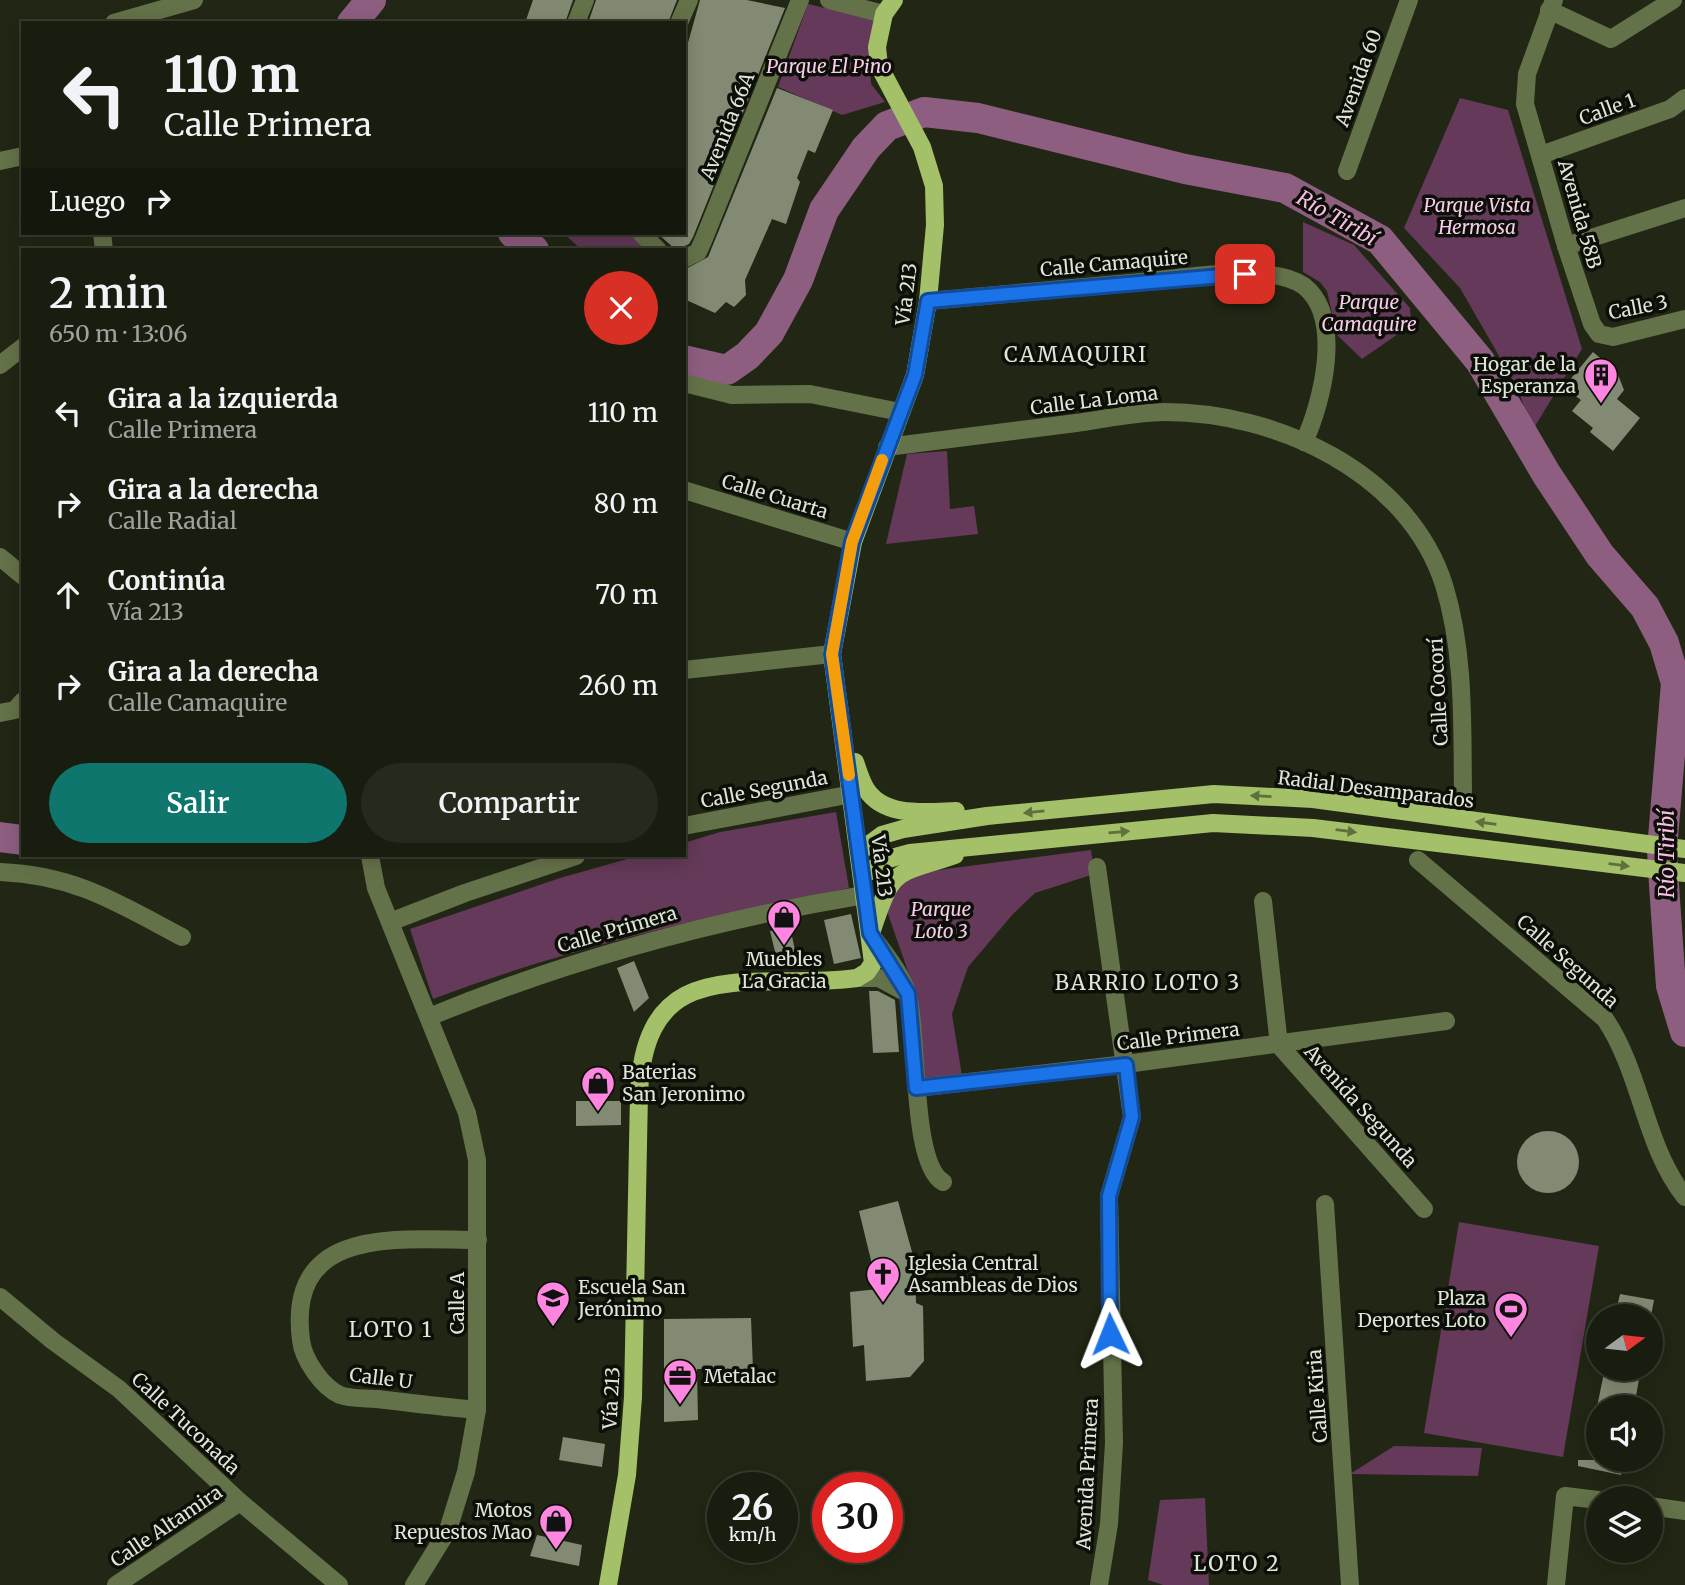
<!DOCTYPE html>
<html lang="es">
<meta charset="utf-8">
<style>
body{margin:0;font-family:Merriweather,serif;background:#262a1d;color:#f1f3f6;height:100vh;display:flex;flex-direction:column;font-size:26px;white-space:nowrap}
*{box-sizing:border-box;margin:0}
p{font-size:23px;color:#9fa29e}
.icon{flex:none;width:38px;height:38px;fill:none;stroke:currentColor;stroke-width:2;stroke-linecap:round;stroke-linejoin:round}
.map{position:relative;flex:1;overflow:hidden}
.drawer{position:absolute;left:21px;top:248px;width:665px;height:609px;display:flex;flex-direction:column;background:#191d0f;border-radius:0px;box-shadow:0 4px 18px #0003,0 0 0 2px #373b2f}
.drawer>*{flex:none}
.hud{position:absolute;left:21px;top:21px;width:665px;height:214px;border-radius:0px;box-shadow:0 4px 18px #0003,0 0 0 2px #373b2f;background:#191d0f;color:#f1f3f6;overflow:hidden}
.needle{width:46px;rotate:75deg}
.buttons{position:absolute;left:1586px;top:1304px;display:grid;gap:14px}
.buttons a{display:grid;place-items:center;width:77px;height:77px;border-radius:50%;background:#191d0f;box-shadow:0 4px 18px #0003,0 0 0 2px #373b2f;font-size:35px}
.speed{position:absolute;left:707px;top:1472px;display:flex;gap:14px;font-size:35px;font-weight:700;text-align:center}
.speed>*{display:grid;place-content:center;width:91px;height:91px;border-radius:50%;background:#191d0f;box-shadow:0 4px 18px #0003,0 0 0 2px #373b2f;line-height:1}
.speed small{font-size:18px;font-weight:400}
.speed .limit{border:10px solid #d22;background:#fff;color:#111}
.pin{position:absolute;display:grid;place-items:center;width:60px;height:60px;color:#fff;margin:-30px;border-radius:14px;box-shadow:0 4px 10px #0006}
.me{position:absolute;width:77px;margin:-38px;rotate:358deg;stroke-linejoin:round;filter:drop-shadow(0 0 5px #0008)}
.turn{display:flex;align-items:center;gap:24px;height:147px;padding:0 28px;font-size:32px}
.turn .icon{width:91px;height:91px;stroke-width:2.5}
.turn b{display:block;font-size:49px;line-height:60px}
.then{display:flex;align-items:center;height:66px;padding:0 28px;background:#0003;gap:14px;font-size:26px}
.round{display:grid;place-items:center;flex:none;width:74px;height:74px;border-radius:37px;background:#262a1d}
.head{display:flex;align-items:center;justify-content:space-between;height:119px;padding:0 28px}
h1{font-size:42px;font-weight:600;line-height:52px}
.primary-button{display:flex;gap:14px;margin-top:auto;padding:14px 28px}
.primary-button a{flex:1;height:80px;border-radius:42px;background:#0f766e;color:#fff;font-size:28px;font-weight:600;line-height:80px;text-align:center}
.primary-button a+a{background:#262a1d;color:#f1f3f6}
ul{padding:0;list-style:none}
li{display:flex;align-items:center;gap:21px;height:91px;padding:0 28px}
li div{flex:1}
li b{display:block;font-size:26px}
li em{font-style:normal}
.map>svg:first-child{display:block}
.green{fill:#643959}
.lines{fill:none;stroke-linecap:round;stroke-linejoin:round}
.river{stroke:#8e5e81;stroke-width:30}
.building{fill:#828a73}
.minor{stroke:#647249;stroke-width:18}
.major{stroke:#a4c068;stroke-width:18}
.oneway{fill:#60703c}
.route-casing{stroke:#114b97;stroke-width:18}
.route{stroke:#1a73e8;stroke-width:12}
.slow{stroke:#f59e0b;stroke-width:12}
.labels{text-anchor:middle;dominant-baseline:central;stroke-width:7;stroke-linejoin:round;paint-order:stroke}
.park-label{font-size:19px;font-style:italic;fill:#faccec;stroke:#0c0f07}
.street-label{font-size:19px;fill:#e0e5d9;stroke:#0c0f07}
.poi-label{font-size:19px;fill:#e0e5d9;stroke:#0c0f07;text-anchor:start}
.water-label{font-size:21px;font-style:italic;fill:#f8bce6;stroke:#0c0f07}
.neighbourhood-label{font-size:21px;letter-spacing:2px;fill:#e0e5d9;stroke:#0c0f07}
</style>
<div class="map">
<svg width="1685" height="1585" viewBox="0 0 1685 1585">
<rect width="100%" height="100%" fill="#212714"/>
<g class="green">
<path d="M808 4 876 20 870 66 871 84 885 102 842 115 778 87Z"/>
<path d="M1460 98 1508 110 1582 349 1532 431 1518 389 1460 288 1404 228Z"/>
<path d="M1303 222 1354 245 1410 308 1411 325 1362 359 1337 335 1327 291 1320 282 1303 272Z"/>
<path d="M563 233H642L655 250H582Z"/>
<path d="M947 451 950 509 974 506 978 534 886 544 907 454Z"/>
<path d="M836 812 849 888C709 916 567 948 433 999L410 929 560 878 638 856H684V843L720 832Z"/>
<path d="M1091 850 1094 871 1091 875 1035 893 1013 914 968 967 952 1014 962 1076 926 1080 921 1074 913 986 886 908 896 887 916 873Z"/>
<path d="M1459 1222 1599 1246 1563 1457 1424 1433Z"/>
<path d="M1394 1446 1482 1448 1478 1476 1350 1474Z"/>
<path d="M1205 1498 1209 1585H1163L1148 1580 1160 1500Z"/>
</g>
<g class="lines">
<g class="river">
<path d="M352 23 371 0"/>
<path d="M513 233 534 250"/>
<path d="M684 360 727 370 747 356 769 333 798 280 824 210 866 148 887 126 924 112 978 118 1185 169 1285 188 1380 240 1480 361 1547 475 1600 555 1645 607 1664 643 1676 683 1662 850 1664 885 1671 986 1685 1032"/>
<path d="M0 837 23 840"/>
</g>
</g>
<g class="building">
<path d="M533 0H573L565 23H525Z"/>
<path d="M596 0H677L668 23H588Z"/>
<path d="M700 0H747L785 8 693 237 689 244 676 250 657 233H684V57Z"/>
<path d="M777 88 833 110 815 153 808 150 797 178 800 182 786 224 772 219 745 280 746 295 734 307 726 302 715 313 684 299V270L708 257Z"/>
<path d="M1593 352 1617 372 1624 390 1617 399 1640 418 1613 451 1590 432 1593 428 1572 411 1581 400 1564 387Z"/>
<path d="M851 914 861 958 834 964 824 920Z"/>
<path d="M790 927 798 964H778L770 931Z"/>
<path d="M634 961 649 998 634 1012 617 968Z"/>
<path d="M869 991H878L895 1000 899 1052 873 1053Z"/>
<path d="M576 1101H621V1125L576 1126Z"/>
<circle cx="1548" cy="1162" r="31"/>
<path d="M898 1201 915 1263 916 1303 923 1306 924 1361 910 1377 866 1381 864 1345 853 1347 850 1292 878 1289 859 1211Z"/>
<path d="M1620 1294 1654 1300 1651 1316H1615Z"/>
<path d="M751 1318 753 1369H697L698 1420 664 1422V1319Z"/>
<path d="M1605 1368H1641L1634 1407H1597Z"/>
<path d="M563 1437 605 1444 602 1467 559 1460Z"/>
<path d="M1578 1460H1624L1621 1475 1578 1466Z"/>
<path d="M537 1535 582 1545 579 1566 530 1556Z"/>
</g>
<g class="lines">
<g class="minor">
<path d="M829 0 884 14"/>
<path d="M1554 0 1527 74 1525 104 1566 246 1592 324 1599 334 1613 337 1685 319"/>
<path d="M1549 10 1611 39 1673 0"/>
<path d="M114 23 194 0"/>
<path d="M576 23 585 0"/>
<path d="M679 23 689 0"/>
<path d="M1541 155 1670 109 1685 98"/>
<path d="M0 161 23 156"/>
<path d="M1347 171 1409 0"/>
<path d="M102 233 104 250"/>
<path d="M641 233 658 250"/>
<path d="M1566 246 1685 208"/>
<path d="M684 259 698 252 703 241 800 0"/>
<path d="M928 301C999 295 1070 288 1141 282 1181 278 1223 271 1263 274 1276 275 1293 278 1304 286 1344 318 1322 403 1304 442"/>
<path d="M0 365 23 347"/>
<path d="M684 383 732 395 810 394 900 412"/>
<path d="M887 447C950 439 1013 431 1076 423 1105 419 1136 412 1165 412 1276 412 1408 472 1444 585 1465 653 1462 724 1463 795"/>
<path d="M684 490 853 542"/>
<path d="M0 557 23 576"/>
<path d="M684 670 832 654"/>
<path d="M0 713 15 710 23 701"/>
<path d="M684 826 852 794"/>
<path d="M370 856 376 888 467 1113 477 1160V1410L466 1472 448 1530 414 1585"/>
<path d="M1418 860 1605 1019C1642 1074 1644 1145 1685 1197"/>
<path d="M1097 867 1132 1117 1109 1196 1114 1443 1109 1524 1099 1585"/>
<path d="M0 872C75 875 118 903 182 937"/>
<path d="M1263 901 1279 1045 1424 1209"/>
<path d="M390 922 465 893 576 856"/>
<path d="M870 933C883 952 901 972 907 993 919 1030 910 1163 943 1182"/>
<path d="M857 978H879L905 992"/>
<path d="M429 1017C570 959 713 920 864 895"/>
<path d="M916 1088 1126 1064 1446 1021"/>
<path d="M1325 1204 1350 1585"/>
<path d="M0 1297 53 1341 119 1389 240 1502 339 1585"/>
<path d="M477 1410C444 1407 410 1403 377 1399 366 1398 350 1399 340 1395 322 1387 303 1359 301 1340 286 1223 402 1240 478 1240"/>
<path d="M1650 1506 1685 1511"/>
<path d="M116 1585 240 1502"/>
<path d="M1556 1585 1565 1496 1598 1500"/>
</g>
<g class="major">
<path d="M855 762C858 770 861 781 866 789 884 818 926 812 956 811"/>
<path d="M859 852 882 835 903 829 987 816 1214 794 1313 799 1685 849"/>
<path d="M862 876 888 859 910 853 1213 823 1313 828 1685 873"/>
<path d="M872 930C894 865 894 876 955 855"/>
<path d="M608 1585 627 1475 633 1397 639 1094C645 947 755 992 857 978L867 972 873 963 832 654 853 542 915 375 928 301 935 225 934 186 922 147 879 66 877 47 884 14 894 0"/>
</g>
</g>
<defs><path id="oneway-solid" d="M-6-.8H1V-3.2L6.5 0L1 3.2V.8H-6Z" transform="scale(1.75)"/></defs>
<g class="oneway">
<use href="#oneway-solid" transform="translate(1261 796) rotate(-177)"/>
<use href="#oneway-solid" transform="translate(1034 812) rotate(174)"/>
<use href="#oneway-solid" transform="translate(1486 823) rotate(-172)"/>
<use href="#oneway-solid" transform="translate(1346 831) rotate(7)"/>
<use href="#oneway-solid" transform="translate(1119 832) rotate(-5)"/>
<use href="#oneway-solid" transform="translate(1619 865) rotate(7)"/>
</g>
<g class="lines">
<g class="route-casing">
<path id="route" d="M1110 1334 1109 1196 1132 1117 1126 1065 916 1088 908 994 870 933 832 654 852 542 915 375 928 301 1245 274"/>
</g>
<use href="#route" class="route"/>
<path class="slow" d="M849 775 832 654 852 542 882 460"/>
</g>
<defs>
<g id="building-pin" transform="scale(1.75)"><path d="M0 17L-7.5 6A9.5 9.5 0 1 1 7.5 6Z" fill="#fe86e0" stroke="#0c0f07"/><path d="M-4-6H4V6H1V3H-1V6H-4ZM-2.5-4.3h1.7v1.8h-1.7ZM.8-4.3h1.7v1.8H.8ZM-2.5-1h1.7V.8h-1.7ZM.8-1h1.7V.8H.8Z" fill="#111"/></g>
<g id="shop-pin" transform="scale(1.75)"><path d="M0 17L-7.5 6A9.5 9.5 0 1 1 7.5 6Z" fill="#fe86e0" stroke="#0c0f07"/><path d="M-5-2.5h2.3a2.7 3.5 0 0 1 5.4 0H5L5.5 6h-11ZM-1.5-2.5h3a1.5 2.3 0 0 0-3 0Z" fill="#111"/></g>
<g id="church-pin" transform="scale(1.75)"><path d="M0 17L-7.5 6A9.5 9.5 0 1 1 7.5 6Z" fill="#fe86e0" stroke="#0c0f07"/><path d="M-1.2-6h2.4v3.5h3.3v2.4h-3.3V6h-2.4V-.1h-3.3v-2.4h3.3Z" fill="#111"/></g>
<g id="school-pin" transform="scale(1.75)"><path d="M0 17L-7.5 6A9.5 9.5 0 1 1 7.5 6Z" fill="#fe86e0" stroke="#0c0f07"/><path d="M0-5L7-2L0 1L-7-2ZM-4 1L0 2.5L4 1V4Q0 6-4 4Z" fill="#111"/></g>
<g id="stadium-pin" transform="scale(1.75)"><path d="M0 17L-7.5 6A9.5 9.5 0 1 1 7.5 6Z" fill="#fe86e0" stroke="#0c0f07"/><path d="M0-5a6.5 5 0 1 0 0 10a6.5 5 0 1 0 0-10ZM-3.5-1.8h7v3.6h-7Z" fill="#111"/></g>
<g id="office-pin" transform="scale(1.75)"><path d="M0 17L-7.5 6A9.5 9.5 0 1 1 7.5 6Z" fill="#fe86e0" stroke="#0c0f07"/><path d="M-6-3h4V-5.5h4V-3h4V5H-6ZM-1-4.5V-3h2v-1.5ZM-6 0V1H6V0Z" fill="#111"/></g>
</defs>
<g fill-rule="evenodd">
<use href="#building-pin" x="1601" y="375"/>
<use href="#shop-pin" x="784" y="917"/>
<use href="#shop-pin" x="598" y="1083"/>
<use href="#church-pin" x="883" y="1274"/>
<use href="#school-pin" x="553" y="1298"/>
<use href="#stadium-pin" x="1511" y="1309"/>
<use href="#office-pin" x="680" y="1376"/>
<use href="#shop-pin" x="556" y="1521"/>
</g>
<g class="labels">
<g class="park-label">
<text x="829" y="66">Parque El Pino</text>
<text x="1477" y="205">Parque Vista<tspan x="1477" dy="22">Hermosa</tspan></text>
<text x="1369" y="302">Parque<tspan x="1369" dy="22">Camaquire</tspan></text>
<text x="941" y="909">Parque<tspan x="941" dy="22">Loto 3</tspan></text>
</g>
<g class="street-label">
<text transform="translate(1358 78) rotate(-70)">Avenida 60</text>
<text transform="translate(1607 109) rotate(-20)">Calle 1</text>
<text transform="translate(727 126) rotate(-68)">Avenida 66A</text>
<text transform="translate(1580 214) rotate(74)">Avenida 58B</text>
<text transform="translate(1114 263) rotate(-5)">Calle Camaquire</text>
<text transform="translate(906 294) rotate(-83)">Vía 213</text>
<text transform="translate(1638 307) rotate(-11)">Calle 3</text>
<text transform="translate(1094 400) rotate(-7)">Calle La Loma</text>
<text transform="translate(775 496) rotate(17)">Calle Cuarta</text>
<text transform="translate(1438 692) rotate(-93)">Calle Cocorí</text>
<text transform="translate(764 789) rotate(-11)">Calle Segunda</text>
<text transform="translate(1376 789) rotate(7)">Radial Desamparados</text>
<text transform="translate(882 866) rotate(83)">Vía 213</text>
<text transform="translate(617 929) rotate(-16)">Calle Primera</text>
<text transform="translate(1568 961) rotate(42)">Calle Segunda</text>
<text transform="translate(1178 1036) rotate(-7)">Calle Primera</text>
<text transform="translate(1361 1106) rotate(48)">Avenida Segunda</text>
<text transform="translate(457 1303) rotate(-90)">Calle A</text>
<text transform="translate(381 1378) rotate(7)">Calle U</text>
<text transform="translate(1317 1396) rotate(-94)">Calle Kiria</text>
<text transform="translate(611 1398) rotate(-87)">Vía 213</text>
<text transform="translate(186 1423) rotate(43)">Calle Tuconada</text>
<text transform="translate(1087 1474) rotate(-87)">Avenida Primera</text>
<text transform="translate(166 1526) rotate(-34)">Calle Altamira</text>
</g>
<g class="poi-label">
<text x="1576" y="364" text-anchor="end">Hogar de la<tspan x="1576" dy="22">Esperanza</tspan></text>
<text x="784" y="959" text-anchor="middle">Muebles<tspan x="784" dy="22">La Gracia</tspan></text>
<text x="622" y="1072">Baterias<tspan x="622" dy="22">San Jeronimo</tspan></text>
<text x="908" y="1263">Iglesia Central<tspan x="908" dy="22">Asambleas de Dios</tspan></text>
<text x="578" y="1287">Escuela San<tspan x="578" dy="22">Jerónimo</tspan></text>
<text x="1486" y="1298" text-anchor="end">Plaza<tspan x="1486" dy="22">Deportes Loto</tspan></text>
<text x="704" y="1376">Metalac</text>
<text x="532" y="1510" text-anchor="end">Motos<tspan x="532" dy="22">Repuestos Mao</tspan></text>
</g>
<g class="water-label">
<text transform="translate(1337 218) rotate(30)">Río Tiribí</text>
<text transform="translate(1666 854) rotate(-90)">Río Tiribí</text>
</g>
<g class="neighbourhood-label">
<text x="1076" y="354">CAMAQUIRI</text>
<text x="1148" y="982">BARRIO LOTO 3</text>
<text x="391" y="1329">LOTO 1</text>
<text x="1237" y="1563">LOTO 2</text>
</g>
</g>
</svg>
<div class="buttons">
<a><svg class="needle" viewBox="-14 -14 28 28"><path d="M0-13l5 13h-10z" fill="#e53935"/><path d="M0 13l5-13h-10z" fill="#9fa29e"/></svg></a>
<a><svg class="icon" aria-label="sound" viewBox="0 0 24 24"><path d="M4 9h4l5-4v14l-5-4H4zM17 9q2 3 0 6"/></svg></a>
<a><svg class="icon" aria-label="layers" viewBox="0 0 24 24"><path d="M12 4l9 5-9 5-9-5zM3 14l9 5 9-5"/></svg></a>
</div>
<div class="speed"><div>26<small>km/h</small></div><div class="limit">30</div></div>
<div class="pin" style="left:1245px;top:274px;background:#d93025"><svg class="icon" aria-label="arrive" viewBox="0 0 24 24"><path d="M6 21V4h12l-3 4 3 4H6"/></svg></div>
<svg class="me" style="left:1110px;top:1334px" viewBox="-20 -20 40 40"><path d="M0-17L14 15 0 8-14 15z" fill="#1a73e8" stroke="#fff" stroke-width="4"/></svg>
<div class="hud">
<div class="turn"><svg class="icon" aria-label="left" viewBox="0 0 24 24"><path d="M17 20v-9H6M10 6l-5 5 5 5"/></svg><div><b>110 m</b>Calle Primera</div></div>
<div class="then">Luego<svg class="icon" aria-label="right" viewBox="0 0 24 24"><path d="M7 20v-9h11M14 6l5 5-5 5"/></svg></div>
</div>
<section class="drawer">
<div class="head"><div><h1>2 min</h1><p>650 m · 13:06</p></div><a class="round" style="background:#d93025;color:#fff"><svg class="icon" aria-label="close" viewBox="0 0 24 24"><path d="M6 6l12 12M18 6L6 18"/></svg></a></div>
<ul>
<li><svg class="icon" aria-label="left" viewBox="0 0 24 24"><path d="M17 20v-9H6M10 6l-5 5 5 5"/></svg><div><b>Gira a la izquierda</b><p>Calle Primera</p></div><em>110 m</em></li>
<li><svg class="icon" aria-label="right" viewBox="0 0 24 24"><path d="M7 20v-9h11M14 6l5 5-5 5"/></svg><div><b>Gira a la derecha</b><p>Calle Radial</p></div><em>80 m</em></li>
<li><svg class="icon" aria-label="ahead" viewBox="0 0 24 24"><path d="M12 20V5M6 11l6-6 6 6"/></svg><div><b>Continúa</b><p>Vía 213</p></div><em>70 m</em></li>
<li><svg class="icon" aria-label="right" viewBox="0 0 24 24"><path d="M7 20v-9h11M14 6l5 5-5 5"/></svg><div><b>Gira a la derecha</b><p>Calle Camaquire</p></div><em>260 m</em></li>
</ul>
<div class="primary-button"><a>Salir</a><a>Compartir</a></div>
</section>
</div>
